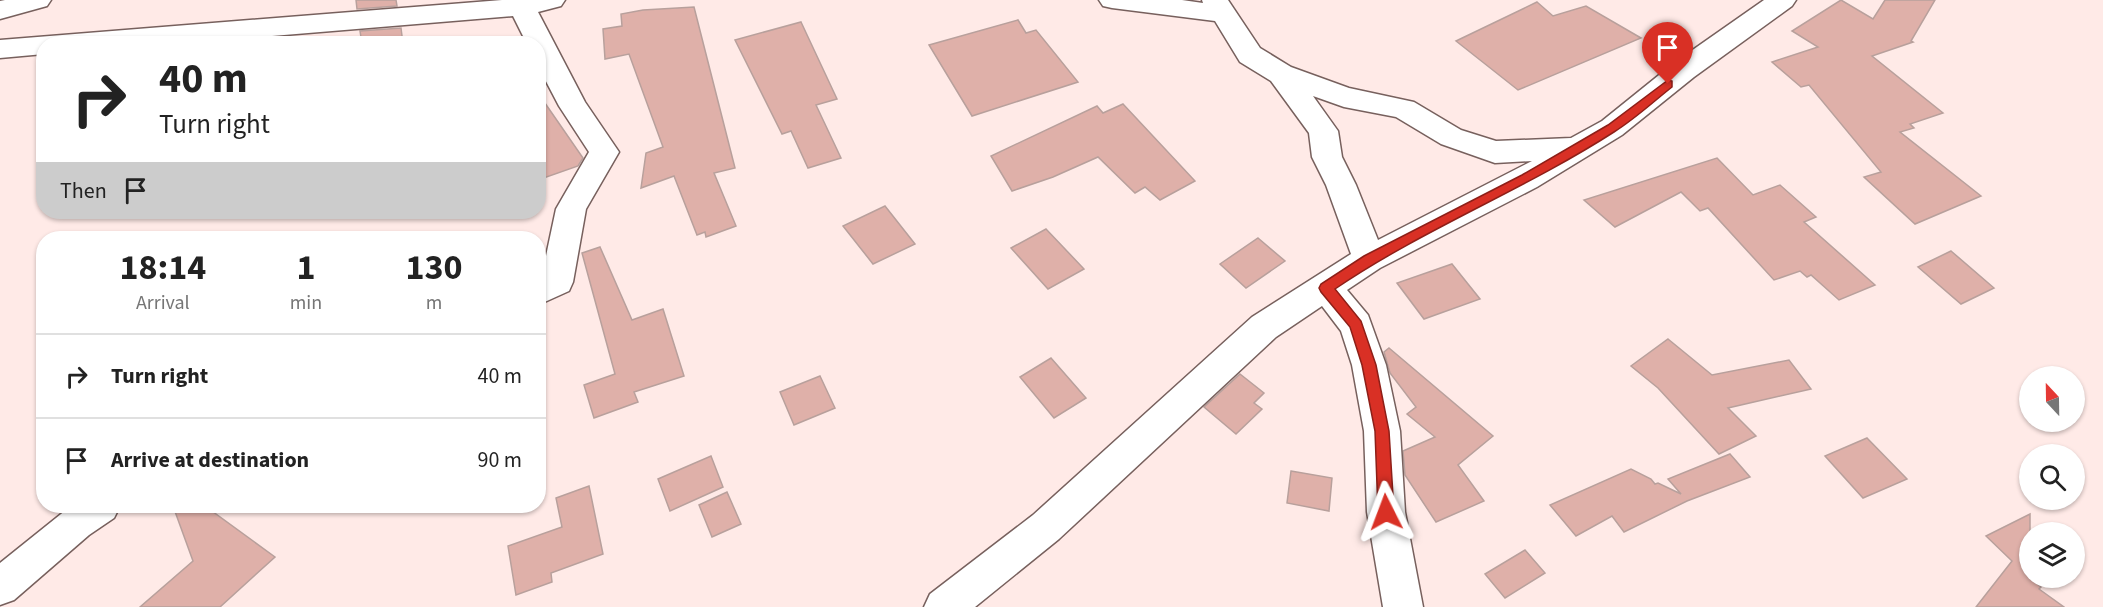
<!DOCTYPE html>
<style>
body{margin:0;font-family:"Source Sans 3",sans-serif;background:#f2f2f2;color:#222;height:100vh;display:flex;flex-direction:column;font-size:22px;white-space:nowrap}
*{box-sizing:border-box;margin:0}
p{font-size:20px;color:#767676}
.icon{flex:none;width:33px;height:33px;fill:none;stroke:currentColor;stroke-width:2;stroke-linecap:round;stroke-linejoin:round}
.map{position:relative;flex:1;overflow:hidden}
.drawer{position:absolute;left:36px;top:231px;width:510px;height:282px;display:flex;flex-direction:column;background:#fff;border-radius:24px;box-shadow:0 2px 4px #0004}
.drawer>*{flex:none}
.banner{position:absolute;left:36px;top:36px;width:510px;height:183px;border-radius:24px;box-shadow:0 2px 4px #0004;background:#fff;color:#222;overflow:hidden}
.needle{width:39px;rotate:338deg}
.buttons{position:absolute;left:2019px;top:366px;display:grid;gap:12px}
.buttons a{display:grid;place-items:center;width:66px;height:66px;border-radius:50%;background:#fff;box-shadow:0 2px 4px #0004;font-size:30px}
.pin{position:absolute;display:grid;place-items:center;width:51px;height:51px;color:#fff;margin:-62px -26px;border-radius:50% 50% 50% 0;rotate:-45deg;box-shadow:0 0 6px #0007}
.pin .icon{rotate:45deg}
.me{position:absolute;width:66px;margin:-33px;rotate:357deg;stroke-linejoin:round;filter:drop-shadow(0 0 4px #0008)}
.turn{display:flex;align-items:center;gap:21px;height:126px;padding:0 24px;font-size:27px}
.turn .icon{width:78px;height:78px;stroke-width:2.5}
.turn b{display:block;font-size:42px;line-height:51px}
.then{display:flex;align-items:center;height:57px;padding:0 24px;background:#0003;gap:12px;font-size:22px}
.eta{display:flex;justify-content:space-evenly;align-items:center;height:102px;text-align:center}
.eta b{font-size:36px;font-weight:700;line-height:42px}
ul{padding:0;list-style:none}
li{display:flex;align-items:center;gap:18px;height:84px;padding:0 24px;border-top:2px solid #e0e0e0}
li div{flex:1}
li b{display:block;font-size:22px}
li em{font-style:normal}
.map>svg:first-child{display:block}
.building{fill:#dfb0a9;stroke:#b8a09c;stroke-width:1.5}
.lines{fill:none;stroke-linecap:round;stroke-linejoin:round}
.minor-casing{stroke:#77605d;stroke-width:3}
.minor{fill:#fff;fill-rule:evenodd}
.route{fill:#d93025;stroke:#8d1f18;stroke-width:1.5}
</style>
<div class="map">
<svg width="2103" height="607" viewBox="0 0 2103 607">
<rect width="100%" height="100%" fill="#ffeae7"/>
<g class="building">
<path d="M356 0H396L397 6 357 9Z"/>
<path d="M1841 0 1873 19 1885 0H1935L1911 41 1913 42 1872 56 1943 113 1910 124 1914 128 1900 132 1981 196 1915 224 1864 177 1881 172 1809 85 1801 87 1772 62 1818 47 1792 31Z"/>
<path d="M1537 2 1553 16 1586 6 1641 38 1518 90 1456 41Z"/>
<path d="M694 7 735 168 714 173 736 226 706 237 705 232 697 235 674 176 641 188 646 153 663 147 629 54 605 59 603 29 622 26 621 14 643 10Z"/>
<path d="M1018 20 1026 33 1036 30 1078 82 972 116 929 45Z"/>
<path d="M801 22 837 99 816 105 841 158 808 168 791 131 782 134 735 40Z"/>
<path d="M401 28 403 44H362L360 31Z"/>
<path d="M538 93 583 158 578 166 538 180Z"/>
<path d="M1123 104 1195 181 1160 200 1145 187 1135 193 1098 157 1053 177 1012 191 991 156 1097 106 1103 113Z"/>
<path d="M1717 158 1753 195 1780 185 1816 217 1804 222 1875 285 1839 300 1811 275 1807 277 1800 271 1774 280 1708 208 1700 211 1681 192 1615 227 1584 200Z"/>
<path d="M885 206 915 244 873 264 843 226Z"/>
<path d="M1046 229 1084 269 1048 289 1011 248Z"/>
<path d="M1258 238 1285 261 1246 288 1220 264Z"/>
<path d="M600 247 632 320 663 309 684 376 634 392 638 402 594 418 584 385 615 374 582 253Z"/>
<path d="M1951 251 1994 288 1961 304 1918 267Z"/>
<path d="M1452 264 1480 299 1424 319 1397 283Z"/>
<path d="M1668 339 1712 375 1789 360 1811 389 1728 408 1756 436 1719 454 1658 388 1631 366Z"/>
<path d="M1389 348 1493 436 1458 465 1484 501 1436 522 1405 475 1403 451 1435 437 1407 414 1416 407 1390 373 1384 352Z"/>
<path d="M1051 358 1086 398 1054 418 1020 377Z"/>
<path d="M1240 374 1264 393 1254 403 1262 409 1236 434 1204 407Z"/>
<path d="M820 376 835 408 794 425 780 392Z"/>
<path d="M1867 438 1907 479 1863 498 1825 456Z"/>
<path d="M1730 454 1750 477 1687 501 1624 532 1612 516 1576 536 1550 505 1631 469 1651 479 1655 484 1658 483 1681 494 1668 479Z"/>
<path d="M711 456 723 487 670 511 658 479Z"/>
<path d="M1291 471 1332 478 1329 511 1287 503Z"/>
<path d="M589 486 603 554 551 573 552 582 516 595 508 546 562 527 556 498Z"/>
<path d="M727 492 741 524 712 537 699 505Z"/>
<path d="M173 506H205L275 557 220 607H140L193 561Z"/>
<path d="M2030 514V578L2041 587 2039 589 2064 607H1976L2012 561 1986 536Z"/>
<path d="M1525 550 1545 573 1505 598 1485 574Z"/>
</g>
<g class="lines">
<g class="minor-casing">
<g id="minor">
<path d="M5 0H51L47 6 0 19V1Z"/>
<path d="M502 0H565L561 6 538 12 585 102 619 152 586 209 573 282 569 291 538 305V277L542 275 556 209 589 152 559 106 538 66V44H527L513 16 175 44H44V54L0 58V40Z"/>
<path d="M1099 0H1182L1203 3 1202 0H1228L1260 48 1291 67 1349 88 1414 102 1461 130 1496 141 1571 138 1602 121 1674 63 1764 0H1796L1792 6 1694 77 1622 135 1537 187 1380 268 1347 290 1368 315 1386 365 1400 431 1405 512 1423 607H1383L1367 512 1364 431 1352 365 1341 331 1322 306 1276 337 1059 539 975 607H924L930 594 1033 515 1252 317 1351 254 1326 185 1312 157 1309 133 1271 81 1240 62 1215 21 1112 8 1103 6ZM1313 96 1344 107 1396 117 1441 144 1495 163 1532 161 1378 240 1356 185 1342 157 1338 131Z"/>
<path d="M71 506H120L114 518 89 535 14 600 0 605V563Z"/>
</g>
</g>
<use href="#minor" class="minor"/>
</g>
<path class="route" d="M1668 80 1672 81V87C1653 102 1635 119 1614 132 1524 190 1423 229 1335 289L1361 321 1376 365 1389 431 1394 512 1391 517 1386 519 1381 517 1378 512 1375 431 1362 365 1350 327 1321 292 1319 288 1321 284 1364 256 1522 175 1608 125Z"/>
</svg>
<div class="buttons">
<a><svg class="needle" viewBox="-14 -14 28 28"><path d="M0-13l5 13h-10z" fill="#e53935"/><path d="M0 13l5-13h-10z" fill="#767676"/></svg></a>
<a><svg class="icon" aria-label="search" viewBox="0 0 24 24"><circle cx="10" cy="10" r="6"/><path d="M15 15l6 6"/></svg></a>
<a><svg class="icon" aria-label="layers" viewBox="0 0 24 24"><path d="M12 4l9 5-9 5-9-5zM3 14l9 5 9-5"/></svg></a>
</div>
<div class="pin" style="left:1668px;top:84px;background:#d93025"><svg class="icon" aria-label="arrive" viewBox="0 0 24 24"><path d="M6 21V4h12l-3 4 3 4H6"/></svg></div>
<svg class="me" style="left:1386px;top:512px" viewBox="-20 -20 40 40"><path d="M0-17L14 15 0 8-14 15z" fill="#d93025" stroke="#fff" stroke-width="4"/></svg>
<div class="banner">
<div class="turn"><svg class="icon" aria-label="right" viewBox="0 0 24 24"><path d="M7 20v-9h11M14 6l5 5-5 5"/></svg><div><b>40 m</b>Turn right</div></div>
<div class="then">Then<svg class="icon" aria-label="arrive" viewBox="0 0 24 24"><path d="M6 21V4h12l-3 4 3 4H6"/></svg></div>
</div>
<section class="drawer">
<div class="eta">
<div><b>18:14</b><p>Arrival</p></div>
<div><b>1</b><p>min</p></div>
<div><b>130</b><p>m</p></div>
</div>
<ul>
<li><svg class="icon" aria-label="right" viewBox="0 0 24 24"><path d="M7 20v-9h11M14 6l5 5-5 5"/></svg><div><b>Turn right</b></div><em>40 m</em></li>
<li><svg class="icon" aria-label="arrive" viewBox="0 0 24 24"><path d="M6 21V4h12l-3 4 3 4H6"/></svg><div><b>Arrive at destination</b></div><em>90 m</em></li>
</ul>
</section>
</div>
